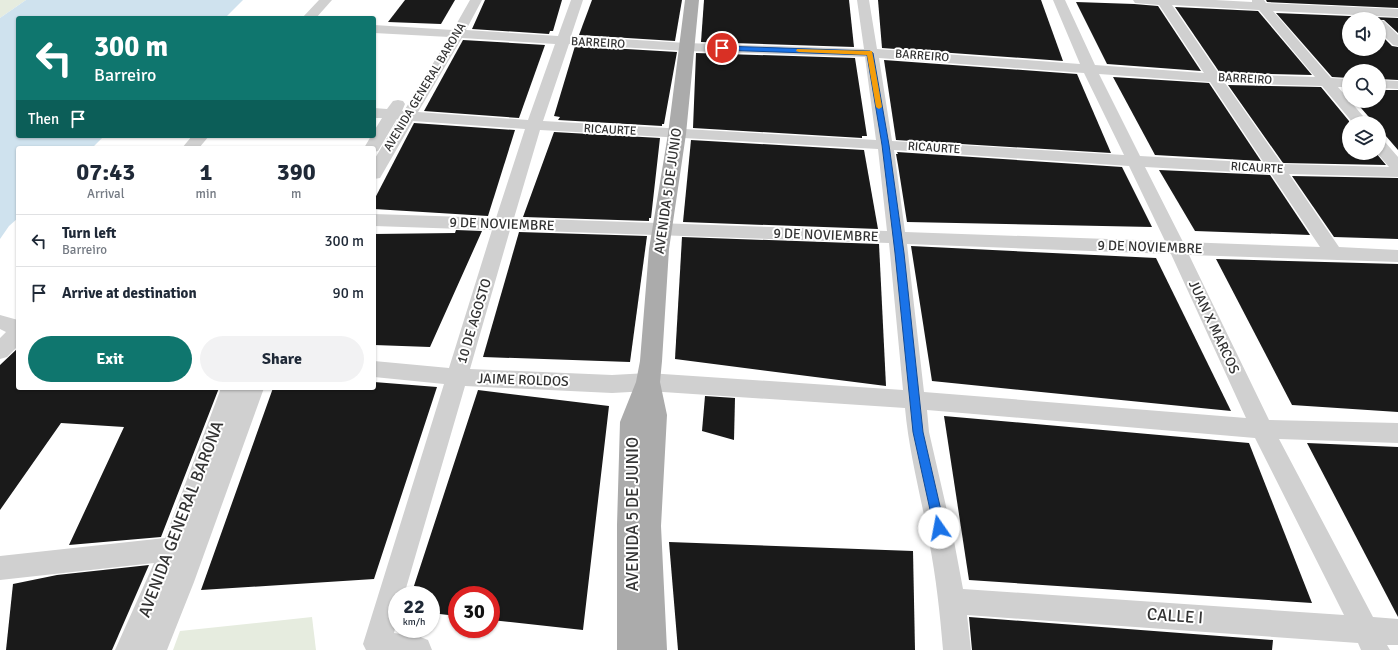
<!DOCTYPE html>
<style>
body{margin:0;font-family:Signika,sans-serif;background:#f2f2f3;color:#1f2937;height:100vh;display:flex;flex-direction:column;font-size:15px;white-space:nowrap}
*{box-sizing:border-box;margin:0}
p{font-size:13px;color:#747a83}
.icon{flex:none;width:22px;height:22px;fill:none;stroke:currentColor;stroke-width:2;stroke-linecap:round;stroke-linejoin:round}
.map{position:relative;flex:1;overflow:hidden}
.side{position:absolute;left:16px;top:146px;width:360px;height:244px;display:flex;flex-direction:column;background:#fff;border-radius:4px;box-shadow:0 1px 3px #0004}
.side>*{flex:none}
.guide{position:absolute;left:16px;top:16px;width:360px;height:122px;border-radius:4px;box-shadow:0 1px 3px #0004;background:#0f766e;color:#fff;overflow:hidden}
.buttons{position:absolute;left:1342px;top:12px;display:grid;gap:8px}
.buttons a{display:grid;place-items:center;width:44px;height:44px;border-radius:50%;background:#fff;box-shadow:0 1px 3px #0004;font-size:20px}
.speed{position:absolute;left:388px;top:586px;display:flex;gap:8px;font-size:20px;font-weight:700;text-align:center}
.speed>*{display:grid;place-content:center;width:52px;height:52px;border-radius:50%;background:#fff;box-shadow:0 1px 3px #0004;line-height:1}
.speed small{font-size:10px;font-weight:400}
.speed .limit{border:6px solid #d22;background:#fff;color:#111}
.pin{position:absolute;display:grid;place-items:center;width:34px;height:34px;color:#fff;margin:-17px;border:2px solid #fff;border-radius:50%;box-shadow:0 1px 4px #0007}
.me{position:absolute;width:44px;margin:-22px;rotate:348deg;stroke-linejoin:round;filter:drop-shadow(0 0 3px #0008)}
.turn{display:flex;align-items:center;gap:14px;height:84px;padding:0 12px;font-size:18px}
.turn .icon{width:52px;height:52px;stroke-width:2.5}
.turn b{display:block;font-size:28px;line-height:34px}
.then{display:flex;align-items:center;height:38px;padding:0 12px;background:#0003;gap:8px;font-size:15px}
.eta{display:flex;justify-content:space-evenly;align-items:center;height:68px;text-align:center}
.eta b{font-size:24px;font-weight:700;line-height:28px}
.action{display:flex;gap:8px;margin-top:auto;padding:8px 12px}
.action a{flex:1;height:46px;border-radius:24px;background:#0f766e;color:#fff;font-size:16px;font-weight:700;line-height:46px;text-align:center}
.action a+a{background:#f2f2f3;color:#1f2937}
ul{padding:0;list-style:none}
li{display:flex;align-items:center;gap:12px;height:52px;padding:0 12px;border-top:1px solid #e0e1e3}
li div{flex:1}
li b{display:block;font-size:15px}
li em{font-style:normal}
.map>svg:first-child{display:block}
.green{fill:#e6ecdf}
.water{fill:#cfe2ee}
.building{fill:#1a1a1a}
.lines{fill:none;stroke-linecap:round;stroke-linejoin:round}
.minor{fill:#d0d0d0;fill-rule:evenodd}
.major{fill:#ababab;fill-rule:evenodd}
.route{fill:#1a73e8;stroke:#114b97}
.slow{fill:#f59e0b}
.labels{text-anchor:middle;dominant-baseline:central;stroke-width:4;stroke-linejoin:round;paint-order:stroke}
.far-street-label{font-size:12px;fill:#333;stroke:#fff}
.street-label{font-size:14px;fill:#333;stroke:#fff}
.near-street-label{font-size:17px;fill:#333;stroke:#fff}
</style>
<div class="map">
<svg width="1398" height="650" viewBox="0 0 1398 650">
<rect width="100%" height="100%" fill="#fff"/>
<g class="green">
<path d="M0 0H26L0 18Z"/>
<path d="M312 617 316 650H173L180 631Z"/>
</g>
<path class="water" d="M26 0H243L225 18H18V136H104L92 148H18V218L9 226 0 239V18Z"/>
<g class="building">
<path d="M405 0H455L441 24 388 22Z"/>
<path d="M485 0H562L553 31H550L549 34 472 29Z"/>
<path d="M592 0H682L675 41 579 35Z"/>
<path d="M704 0H849L854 47 701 42Z"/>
<path d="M878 0H1041L1063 61 882 48Z"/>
<path d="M1266 0H1398V8L1267 2Z"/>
<path d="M1076 2 1134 4 1158 6 1201 71 1107 64Z"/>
<path d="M1175 7 1258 11 1312 75 1220 73Z"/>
<path d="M1276 13 1398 18V33L1384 20 1349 19V49H1379V33L1392 46 1398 47V80L1379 79V71H1349V78L1332 77Z"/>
<path d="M463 40 545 45 519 118 424 111Z"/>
<path d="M575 46 677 52 664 124H662V126L558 120 560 117 554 116Z"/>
<path d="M696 53 855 58 867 136H862V138L693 128Z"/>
<path d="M884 60 1077 74 1111 153 896 140Z"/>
<path d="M1113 77 1209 83 1261 161 1155 155Z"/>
<path d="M1228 85 1321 87 1349 121V153H1376L1386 165 1283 163Z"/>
<path d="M1379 90H1398V150L1379 128V123H1374L1355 101H1379Z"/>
<path d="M414 123 515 130 488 216 374 209V200Z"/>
<path d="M554 132 660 138 651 218H649V221L523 217Z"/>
<path d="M691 140 864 150 878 229 683 222Z"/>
<path d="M897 152 1122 167 1152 227 907 222 898 165 896 154H898Z"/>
<path d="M1159 170 1270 175 1310 235 1195 231Z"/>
<path d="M1292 176 1398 178V239L1334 237Z"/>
<path d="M456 230 482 231 430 347 374 345V234L455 233Z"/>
<path d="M519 232 647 236 630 362 483 357Z"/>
<path d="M682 237 879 244 886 386 675 359Z"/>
<path d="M911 246 1156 258 1231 411 932 381Z"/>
<path d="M1216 259 1398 264V412L1292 405Z"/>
<path d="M18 348V388H219L161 537 69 545 124 427 61 423 0 510V365Z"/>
<path d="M374 382 437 387 374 579 201 590 273 388H374Z"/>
<path d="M478 390 609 406 583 630 491 620V595H457V616L431 613V595H411Z"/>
<path d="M705 396 735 398 734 440 702 431Z"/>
<path d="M944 416 1249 443 1312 603 969 580Z"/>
<path d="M1307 443 1398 447V617Z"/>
<path d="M669 542 913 551 915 650H678Z"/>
<path d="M149 565 112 650H6L13 584 57 575Z"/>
<path d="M969 617 1273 640 1272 650H972Z"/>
</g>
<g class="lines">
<g class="minor">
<path d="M319 0H332L316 18H302Z"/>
<path d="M470 0H482L466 30 558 36 571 0H583L571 36 686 43 864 49 857 0H869L877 49 1080 64 1053 0H1065L1095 65 1204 73 1159 5 1135 3 1133 0H1215L1252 2V0H1264L1266 3 1398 9V17L1273 11 1331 78 1349 79V87H1338L1369 123H1353L1322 86 1225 83 1282 164 1389 167 1377 153H1379V140L1385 142 1398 157V177L1289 174 1339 247 1398 250V262L1189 255 1269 420 1398 423V443L1279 439 1373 617 1398 619V645H1387L1390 650H1361L1358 643 967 615 971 650H943C940 613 936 577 929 541 921 496 909 453 905 408L648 391 612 393 465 386 404 595H397V620L394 633 418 636 428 640 432 650H366L363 644 444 384 374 377V361L449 368 492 230 374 226V214L496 218 525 129 413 121 380 178 374 179V160L398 119H397L378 151 374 152V148H364L371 136H374V131L382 118H374V108L387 109 393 101 398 100 403 101 405 104 402 111H404L449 37 374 33V25L453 30ZM1172 5 1259 10 1315 77 1219 74ZM462 38 555 44 528 120 418 112ZM569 44 686 51 865 57 876 140 543 121ZM879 58 1084 73 1124 155 892 141ZM1099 74 1210 82 1264 163 1140 156ZM540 130 878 149 887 231 514 218ZM894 150 1129 166 1165 241 905 232ZM1145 167 1271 174 1320 247 1183 242ZM510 230 889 243 903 390 648 373 612 375 470 369ZM907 244 1171 254 1246 418 924 392ZM927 410 1255 438 1344 615 963 589 954 541 929 432Z"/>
<path d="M1379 20 1384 21 1398 35V46L1393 45 1379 31Z"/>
<path d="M1379 80 1398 81V89L1379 88Z"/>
<path d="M192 136H209L199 148H182Z"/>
<path d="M0 315 18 320V346L7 357 0 359V338L6 332 0 329Z"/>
<path d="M221 388H264L194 582 167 650H115L154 563 0 580V556L165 538Z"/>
</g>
<path class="major" d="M685 0H699L686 134 669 249 662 361 660 382 667 415 661 526 667 650H617V525L620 422 636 382 640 361 649 249 668 134Z"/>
</g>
<path class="route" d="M722 46 870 51 873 53 889 145 904 253 923 432 945 528 943 531 939 533 935 531 934 528 913 432 895 253 882 145 867 55 719 50 718 48Z"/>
<path class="slow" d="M797 49 872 51 882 107 879 109 876 107 867 55 799 52 796 51Z"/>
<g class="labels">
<g class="far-street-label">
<text transform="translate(598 43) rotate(3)">BARREIRO</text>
<text transform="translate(922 56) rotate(4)">BARREIRO</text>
<text transform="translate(1245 79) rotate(3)">BARREIRO</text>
<text transform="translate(425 87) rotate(-59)">AVENIDA GENERAL BARONA</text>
<text transform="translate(610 130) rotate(3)">RICAURTE</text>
<text transform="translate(934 148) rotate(4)">RICAURTE</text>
<text transform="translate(1257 168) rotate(3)">RICAURTE</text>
</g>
<g class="street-label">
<text transform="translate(668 191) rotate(-82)">AVENIDA 5 DE JUNIO</text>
<text transform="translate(502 224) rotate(2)">9 DE NOVIEMBRE</text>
<text transform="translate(826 235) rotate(2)">9 DE NOVIEMBRE</text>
<text transform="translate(1150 247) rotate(2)">9 DE NOVIEMBRE</text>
<text transform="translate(474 321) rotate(-73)">10 DE AGOSTO</text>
<text transform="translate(1214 327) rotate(65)">JUAN X MARCOS</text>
<text transform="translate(523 380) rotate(2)">JAIME ROLDOS</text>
</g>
<g class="near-street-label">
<text transform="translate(632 514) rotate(-90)">AVENIDA 5 DE JUNIO</text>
<text transform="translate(181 519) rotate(-69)">AVENIDA GENERAL BARONA</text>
<text transform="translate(1175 616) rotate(4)">CALLE I</text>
</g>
</g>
</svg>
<div class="buttons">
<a><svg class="icon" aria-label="sound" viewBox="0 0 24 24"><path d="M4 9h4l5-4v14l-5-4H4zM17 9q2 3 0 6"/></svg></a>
<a><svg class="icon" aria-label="search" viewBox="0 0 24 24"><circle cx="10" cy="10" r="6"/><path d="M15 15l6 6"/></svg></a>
<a><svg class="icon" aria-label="layers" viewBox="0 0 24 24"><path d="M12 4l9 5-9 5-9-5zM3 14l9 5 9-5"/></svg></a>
</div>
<div class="speed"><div>22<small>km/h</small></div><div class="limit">30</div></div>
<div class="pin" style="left:722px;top:48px;background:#d93025"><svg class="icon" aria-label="arrive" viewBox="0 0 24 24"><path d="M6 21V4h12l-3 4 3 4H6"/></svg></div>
<svg class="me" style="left:939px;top:528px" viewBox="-20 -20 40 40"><circle r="19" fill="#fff"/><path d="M0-13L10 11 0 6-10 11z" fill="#1a73e8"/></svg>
<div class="guide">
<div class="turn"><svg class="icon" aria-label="left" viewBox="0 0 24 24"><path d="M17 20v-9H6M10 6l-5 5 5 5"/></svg><div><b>300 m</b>Barreiro</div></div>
<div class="then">Then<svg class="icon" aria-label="arrive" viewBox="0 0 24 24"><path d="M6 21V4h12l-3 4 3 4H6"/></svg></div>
</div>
<section class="side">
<div class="eta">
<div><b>07:43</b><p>Arrival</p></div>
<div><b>1</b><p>min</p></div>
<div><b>390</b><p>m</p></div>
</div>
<ul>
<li><svg class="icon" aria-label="left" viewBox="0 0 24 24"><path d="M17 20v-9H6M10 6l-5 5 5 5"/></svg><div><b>Turn left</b><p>Barreiro</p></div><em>300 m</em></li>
<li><svg class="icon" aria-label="arrive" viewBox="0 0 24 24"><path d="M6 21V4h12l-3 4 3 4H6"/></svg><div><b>Arrive at destination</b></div><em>90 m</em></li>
</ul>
<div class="action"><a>Exit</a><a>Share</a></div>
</section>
</div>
